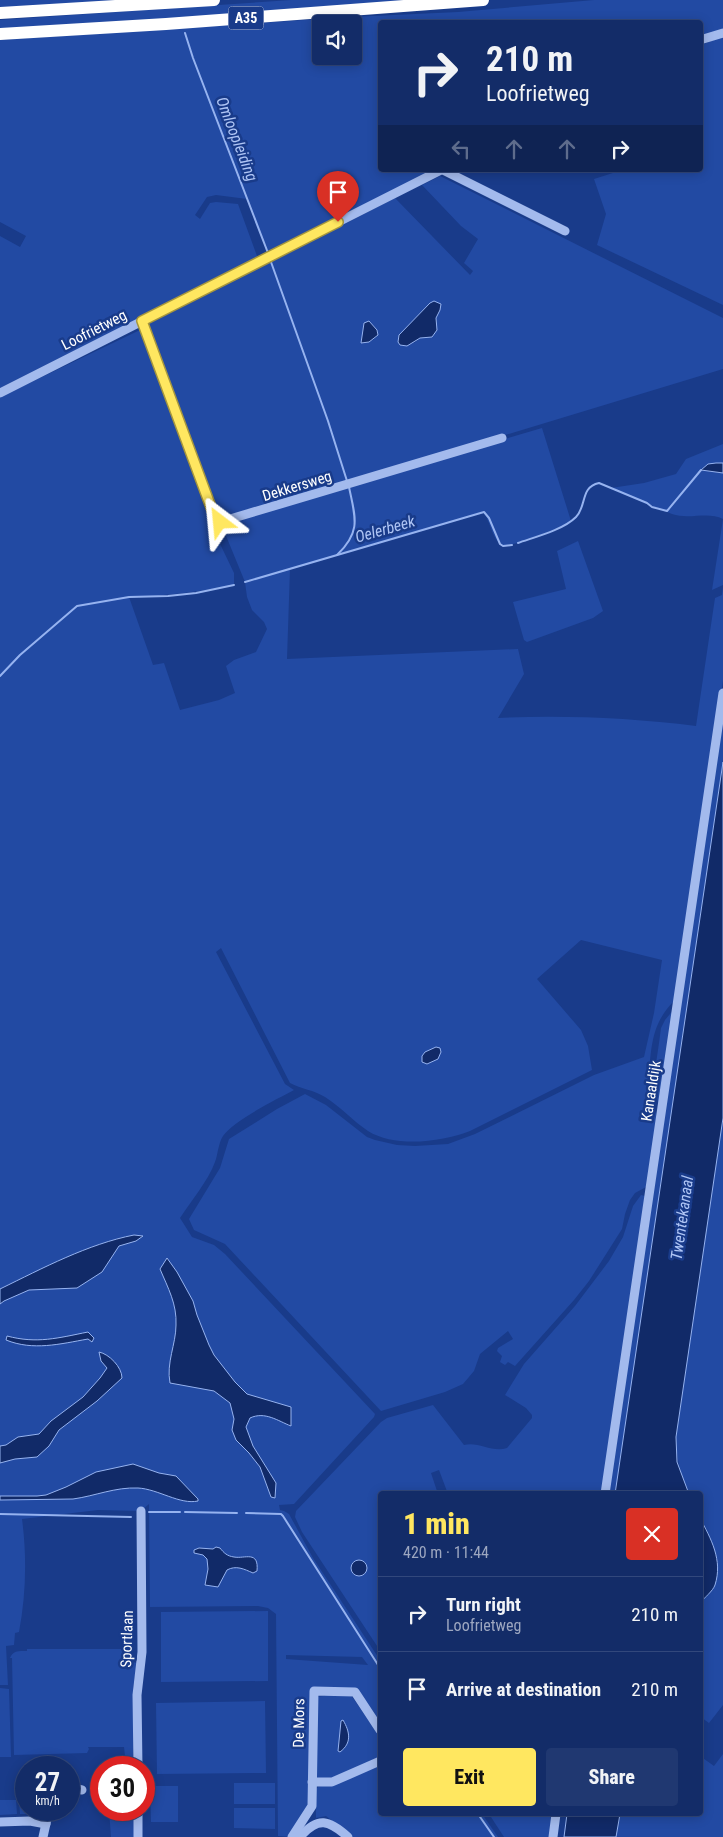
<!DOCTYPE html>
<meta charset="utf-8">
<style>
body{margin:0;font-family:"Roboto Condensed",sans-serif;background:#203871;color:#f1f3f6;height:100vh;display:flex;flex-direction:column;font-size:19px;white-space:nowrap}
*{box-sizing:border-box;margin:0}
p{font-size:16px;color:#9da7c0}
.icon{flex:none;width:28px;height:28px;fill:none;stroke:currentColor;stroke-width:2;stroke-linecap:round;stroke-linejoin:round}
.map{position:relative;flex:1;overflow:hidden}
.side{position:absolute;left:378px;top:1491px;width:325px;height:325px;display:flex;flex-direction:column;background:#132c68;border-radius:5px;box-shadow:0 2px 12px #0003,0 0 0 1px #32487c}
.side>*{flex:none}
.banner{position:absolute;left:378px;top:20px;width:325px;height:152px;border-radius:5px;box-shadow:0 2px 12px #0003,0 0 0 1px #32487c;background:#132c68;color:#f1f3f6;overflow:hidden}
.controls{position:absolute;left:312px;top:15px;display:grid;gap:10px}
.controls a{display:grid;place-items:center;width:50px;height:50px;border-radius:5px;background:#132c68;box-shadow:0 2px 12px #0003,0 0 0 1px #32487c;font-size:25px}
.speed{position:absolute;left:15px;top:1756px;display:flex;gap:10px;font-size:25px;font-weight:700;text-align:center}
.speed>*{display:grid;place-content:center;width:65px;height:65px;border-radius:50%;background:#132c68;box-shadow:0 2px 12px #0003,0 0 0 1px #32487c;line-height:1}
.speed small{font-size:12px;font-weight:400}
.speed .limit{border:8px solid #d22;background:#fff;color:#111}
.pin{position:absolute;display:grid;place-items:center;width:42px;height:42px;color:#fff;margin:-51px -21px;border-radius:50% 50% 50% 0;rotate:-45deg;box-shadow:0 0 5px #0007}
.pin .icon{rotate:45deg}
.me{position:absolute;width:55px;margin:-28px;rotate:331deg;stroke-linejoin:round;filter:drop-shadow(0 0 4px #0008)}
.turn{display:flex;align-items:center;gap:18px;height:105px;padding:0 25px;font-size:22px}
.turn .icon{width:65px;height:65px;stroke-width:2.5}
.turn b{display:block;font-size:35px;line-height:42px}
.lanes{display:flex;align-items:center;height:48px;padding:0 25px;background:#0003;justify-content:center;gap:25px;direction:ltr}
.lanes .off{opacity:.35}
.round{display:grid;place-items:center;flex:none;width:52px;height:52px;border-radius:5px;background:#203871}
.summary{display:flex;align-items:center;justify-content:space-between;height:85px;padding:0 25px}
h1{font-size:30px;font-weight:800;line-height:38px;color:#ffe760}
.cta{display:flex;gap:10px;margin-top:auto;padding:10px 25px}
.cta a{flex:1;height:58px;border-radius:5px;background:#ffe760;color:#111;font-size:20px;font-weight:800;line-height:58px;text-align:center}
.cta a+a{background:#203871;color:#f1f3f6}
ul{padding:0;list-style:none}
li{display:flex;align-items:center;gap:15px;height:75px;padding:0 25px;border-top:1px solid #32487c}
li div{flex:1}
li b{display:block;font-size:19px}
li em{font-style:normal}
.map>svg:first-child{display:block}
.green{fill:#224aa3;fill-rule:evenodd}
.water{fill:#112a68;stroke:#96b3f0}
.lines{fill:none;stroke-linecap:round;stroke-linejoin:round}
.stream{stroke:#96b3f0;stroke-width:2}
.minor{stroke:#a3baed;stroke-width:9}
.highway{stroke:#fff;stroke-width:12}
.route-casing{stroke:#a6963e;stroke-width:12}
.route{stroke:#ffe760;stroke-width:9}
.labels{text-anchor:middle;dominant-baseline:central;stroke-width:5;stroke-linejoin:round;paint-order:stroke}
.shield{fill:#193b8a;stroke:#bac4dc;stroke-width:1}
.shield-label{font-size:14px;font-weight:bold;fill:#fff}
.street-label{font-size:15px;fill:#fff;stroke:#193b8a}
.water-label{font-size:16px;font-style:italic;fill:#afc5f5;stroke:#193b8a}
</style>
<div class="map">
<svg width="723" height="1837" viewBox="0 0 723 1837">
<rect width="100%" height="100%" fill="#193b8a"/>
<g class="green">
<path d="M0 0H131L0 8Z"/>
<path d="M291 0H444L0 30V20L12 19Z"/>
<path d="M594 0H723V32L700 36V22H380V170H435L268 253 247 199 216 195 207 197 195 215 200 219 210 203 216 202 238 204 257 256 255 260 0 388V236L20 247 26 236 0 222V40L351 17 458 12ZM321 24H354V56H321Z"/>
<path d="M723 38V305L597 245 606 214 594 179 616 172V170H700V46L710 41Z"/>
<path d="M440 176 723 318V369L347 483 218 519 146 322 271 262 395 198 470 275 473 271 464 263 478 239 461 226 422 185ZM420 315H437L436 318 437 327 426 338H420L414 343 413 321ZM364 323 373 325 377 330 378 335 373 340 361 342Z"/>
<path d="M140 330 211 525 234 573V585C199 592 165 596 129 597L153 665 164 663 180 710 219 700 235 693 226 666 234 660 256 652 267 629 264 622 252 610 247 597 245 582 222 526 364 481 542 428 571 521 566 525 518 543 503 546C492 540 491 522 483 512L290 569 287 659 518 649 524 674 498 718C563 715 632 718 696 726L715 598 722 595 723 587V681L676 999C650 1024 652 1047 648 1081V1088L658 1121 648 1186 635 1193 630 1200 625 1214 622 1229 589 1281 574 1300 515 1366 508 1362 505 1365 500 1362 502 1356 497 1351 498 1348 513 1339 508 1331 480 1354 474 1371 463 1384 445 1392 381 1411 225 1244 194 1230 189 1219 220 1168 229 1139 277 1109 305 1094 326 1105 367 1137 375 1140 397 1145 415 1146 448 1144 475 1134 594 1075 644 1057 654 1013 662 960 581 940 537 979 581 1030 588 1046 592 1070 470 1131C442 1142 395 1148 368 1131 353 1121 341 1107 325 1097 314 1090 301 1089 290 1083L221 948 216 952 285 1084 294 1090C277 1099 233 1121 223 1136 218 1144 218 1154 215 1162 208 1181 191 1201 180 1218L192 1237 214 1245 225 1254 375 1414 374 1417 294 1504 279 1505 280 1510 284 1511 289 1514 313 1558 380 1660V1725L360 1693 317 1688 310 1802 290 1837 278 1836 276 1614 268 1608 258 1606 150 1607 149 1504 141 1511 98 1510 22 1519C27 1557 26 1595 19 1632L15 1633 14 1645 6 1646 8 1685H0V397ZM286 1655 362 1657 368 1665 286 1659Z"/>
<path d="M723 444V463H716L701 470 723 473V585L712 590 723 519C708 511 689 520 672 514 652 506 632 497 611 488L644 483 676 474 686 459Z"/>
<path d="M578 541 603 611 593 618 527 642 524 640 513 602 566 589 557 551Z"/>
<path d="M723 718V762L615 1494H608Z"/>
<path d="M675 1008 660 1109 653 1084 659 1043 661 1028 665 1020Z"/>
<path d="M723 1118V1705L709 1723 702 1718 700 1721V1603L715 1586 718 1561 712 1542 700 1518V1494H689C681 1475 676 1458 676 1437Z"/>
<path d="M641 1195 645 1196 602 1494H448L439 1470 431 1473 438 1494H380L379 1649 302 1532 295 1517 296 1511 381 1422 387 1418 433 1405 464 1445C478 1441 492 1453 507 1448L532 1418V1415L526 1408 505 1395 524 1364 575 1306 609 1261 623 1237 633 1206Z"/>
<path d="M268 1611V1681L161 1682V1612Z"/>
<path d="M27 1649H132V1662L137 1663 133 1688V1765H126L124 1747H88L89 1749 87 1753 14 1755 12 1658H10C13 1650 20 1651 27 1651Z"/>
<path d="M0 1688 9 1689 11 1757H0Z"/>
<path d="M336 1694 351 1695 380 1737V1755L375 1761 329 1779H316V1697Z"/>
<path d="M265 1701 266 1773 157 1774 156 1703Z"/>
<path d="M723 1754V1837H616L620 1814H700V1756L714 1766Z"/>
<path d="M380 1764V1814H482L498 1837H353L326 1816 316 1818V1789L318 1787 353 1776Z"/>
<rect x="234" y="1783" width="41" height="21"/>
<path d="M150 1786H178V1822H151Z"/>
<path d="M19 1799H26V1810H47L45 1819 40 1820V1814H20Z"/>
<path d="M0 1800H16L17 1814 0 1815Z"/>
<path d="M234 1808H275V1829L234 1828Z"/>
<path d="M109 1810H135V1837H111Z"/>
<path d="M489 1814H555L551 1837H504Z"/>
</g>
<g class="water">
<path d="M434 301 441 304 440 310 436 318 437 330 432 337 420 338 407 346 400 345 398 342 399 335 430 303Z"/>
<path d="M369 321 377 330 378 335 369 342 361 343 364 323Z"/>
<path d="M716 463H723V473L701 470 708 464Z"/>
<path d="M723 762V1118L676 1437 677 1462 689 1494H615Z"/>
<path d="M436 1047 440 1048 441 1052 438 1059 427 1064 422 1062V1056L425 1052Z"/>
<path d="M134 1235 143 1236 136 1241 119 1246 102 1272 77 1288 29 1290 4 1301 0 1304V1289C43 1268 88 1244 134 1235Z"/>
<path d="M167 1258 177 1272 193 1301 197 1315 209 1345 214 1355 235 1382 247 1394 291 1407V1426C278 1421 265 1411 250 1418L246 1427 253 1446 276 1483 275 1498 271 1497 260 1467 249 1453 236 1440 232 1430 234 1419 230 1403 214 1391 170 1383C166 1363 176 1344 176 1325 177 1304 168 1288 160 1269Z"/>
<path d="M88 1332 94 1338 92 1342 88 1339C60 1344 33 1351 6 1340L7 1336C37 1344 58 1338 88 1332Z"/>
<path d="M99 1352C109 1354 122 1367 122 1378L97 1401 59 1430 49 1446 37 1457 15 1459 0 1463V1446L6 1445 18 1437 39 1434 51 1421 83 1397 100 1378 107 1368 101 1361Z"/>
<path d="M133 1464 159 1473 176 1476 198 1499V1501C180 1505 158 1489 138 1488 115 1487 95 1496 73 1499L0 1500V1496H37L46 1495 66 1487 96 1472Z"/>
<path d="M700 1518C711 1539 723 1560 715 1585 713 1591 704 1598 700 1603Z"/>
<path d="M216 1547 220 1548C224 1553 227 1556 234 1557 245 1559 259 1550 257 1571L253 1573C244 1569 236 1565 227 1570L218 1587 205 1585 208 1569 207 1559 203 1555 194 1553V1550L199 1548 213 1549Z"/>
<circle cx="359" cy="1568" r="8"/>
<path d="M343 1720C350 1732 352 1743 340 1752L338 1751 341 1721Z"/>
<path d="M567 1814H620L616 1837H564Z"/>
</g>
<g class="lines">
<g class="stream">
<path d="M185 33 193 58 268 253"/>
<path d="M271 262 328 421 347 481"/>
<path d="M518 543C535 537 563 530 576 517 587 506 580 487 599 483L647 503 652 507 667 511 701 470"/>
<path d="M337 555C362 531 355 517 349 487"/>
<path d="M245 582 484 512 489 518 500 544 503 546 512 545"/>
<path d="M0 676 20 655 77 606 129 597 168 596 196 593 234 585"/>
<path d="M149 1512H180"/>
<path d="M185 1512 237 1513"/>
<path d="M246 1513 281 1514 283 1516 380 1668"/>
<path d="M0 1514 131 1517"/>
<path d="M478 1814 494 1837"/>
</g>
<g class="minor">
<path d="M700 40 723 33"/>
<path d="M443 170 565 231"/>
<path d="M142 321 215 518 220 522 502 438"/>
<path d="M0 393 441 170"/>
<path d="M605 1494 723 693"/>
<path d="M138 1768 137 1695 142 1652 141 1511"/>
<path d="M312 1782H332L380 1761"/>
<path d="M69 1787 82 1790"/>
<path d="M138 1810V1837"/>
<path d="M0 1822 30 1821 46 1824"/>
<path d="M43 1837 49 1810"/>
<path d="M292 1837 312 1806 314 1691 355 1692 380 1730"/>
<path d="M300 1837C318 1816 329 1820 348 1837"/>
<path d="M553 1837 556 1814"/>
</g>
<g class="highway">
<path d="M0 13 214 0"/>
<path d="M0 34 166 24 483 0"/>
</g>
</g>
<g class="lines">
<g class="route-casing">
<path id="route" d="M220 522 215 518 142 321 338 222"/>
</g>
<use href="#route" class="route"/>
</g>
<g class="labels">
<rect class="shield" x="228.5" y="6.5" width="35" height="23" rx="4"/>
<g class="shield-label">
<text x="246" y="18">A35</text>
</g>
<g class="street-label">
<text transform="translate(94 330) rotate(-27)">Loofrietweg</text>
<text transform="translate(297 486) rotate(-17)">Dekkersweg</text>
<text transform="translate(651 1091) rotate(-81)">Kanaaldijk</text>
<text transform="translate(127 1639) rotate(-88)">Sportlaan</text>
<text transform="translate(299 1723) rotate(-89)">De Mors</text>
</g>
<g class="water-label">
<text transform="translate(237 139) rotate(69)">Omloopleiding</text>
<text transform="translate(385 529) rotate(-16)">Oelerbeek</text>
<text transform="translate(682 1218) rotate(-82)">Twentekanaal</text>
</g>
</g>
</svg>
<div class="controls">
<a><svg class="icon" aria-label="sound" viewBox="0 0 24 24"><path d="M4 9h4l5-4v14l-5-4H4zM17 9q2 3 0 6"/></svg></a>
</div>
<div class="speed"><div>27<small>km/h</small></div><div class="limit">30</div></div>
<div class="pin" style="left:338px;top:222px;background:#d93025"><svg class="icon" aria-label="arrive" viewBox="0 0 24 24"><path d="M6 21V4h12l-3 4 3 4H6"/></svg></div>
<svg class="me" style="left:220px;top:522px" viewBox="-20 -20 40 40"><path d="M0-17L14 15 0 8-14 15z" fill="#ffe760" stroke="#fff" stroke-width="4"/></svg>
<div class="banner">
<div class="turn"><svg class="icon" aria-label="right" viewBox="0 0 24 24"><path d="M7 20v-9h11M14 6l5 5-5 5"/></svg><div><b>210 m</b>Loofrietweg</div></div>
<div class="lanes"><svg class="icon off" aria-label="left" viewBox="0 0 24 24"><path d="M17 20v-9H6M10 6l-5 5 5 5"/></svg><svg class="icon off" aria-label="ahead" viewBox="0 0 24 24"><path d="M12 20V5M6 11l6-6 6 6"/></svg><svg class="icon off" aria-label="ahead" viewBox="0 0 24 24"><path d="M12 20V5M6 11l6-6 6 6"/></svg><svg class="icon" aria-label="right" viewBox="0 0 24 24"><path d="M7 20v-9h11M14 6l5 5-5 5"/></svg></div>
</div>
<section class="side">
<div class="summary"><div><h1>1 min</h1><p>420 m · 11:44</p></div><a class="round" style="background:#d93025;color:#fff"><svg class="icon" aria-label="close" viewBox="0 0 24 24"><path d="M6 6l12 12M18 6L6 18"/></svg></a></div>
<ul>
<li><svg class="icon" aria-label="right" viewBox="0 0 24 24"><path d="M7 20v-9h11M14 6l5 5-5 5"/></svg><div><b>Turn right</b><p>Loofrietweg</p></div><em>210 m</em></li>
<li><svg class="icon" aria-label="arrive" viewBox="0 0 24 24"><path d="M6 21V4h12l-3 4 3 4H6"/></svg><div><b>Arrive at destination</b></div><em>210 m</em></li>
</ul>
<div class="cta"><a>Exit</a><a>Share</a></div>
</section>
</div>
